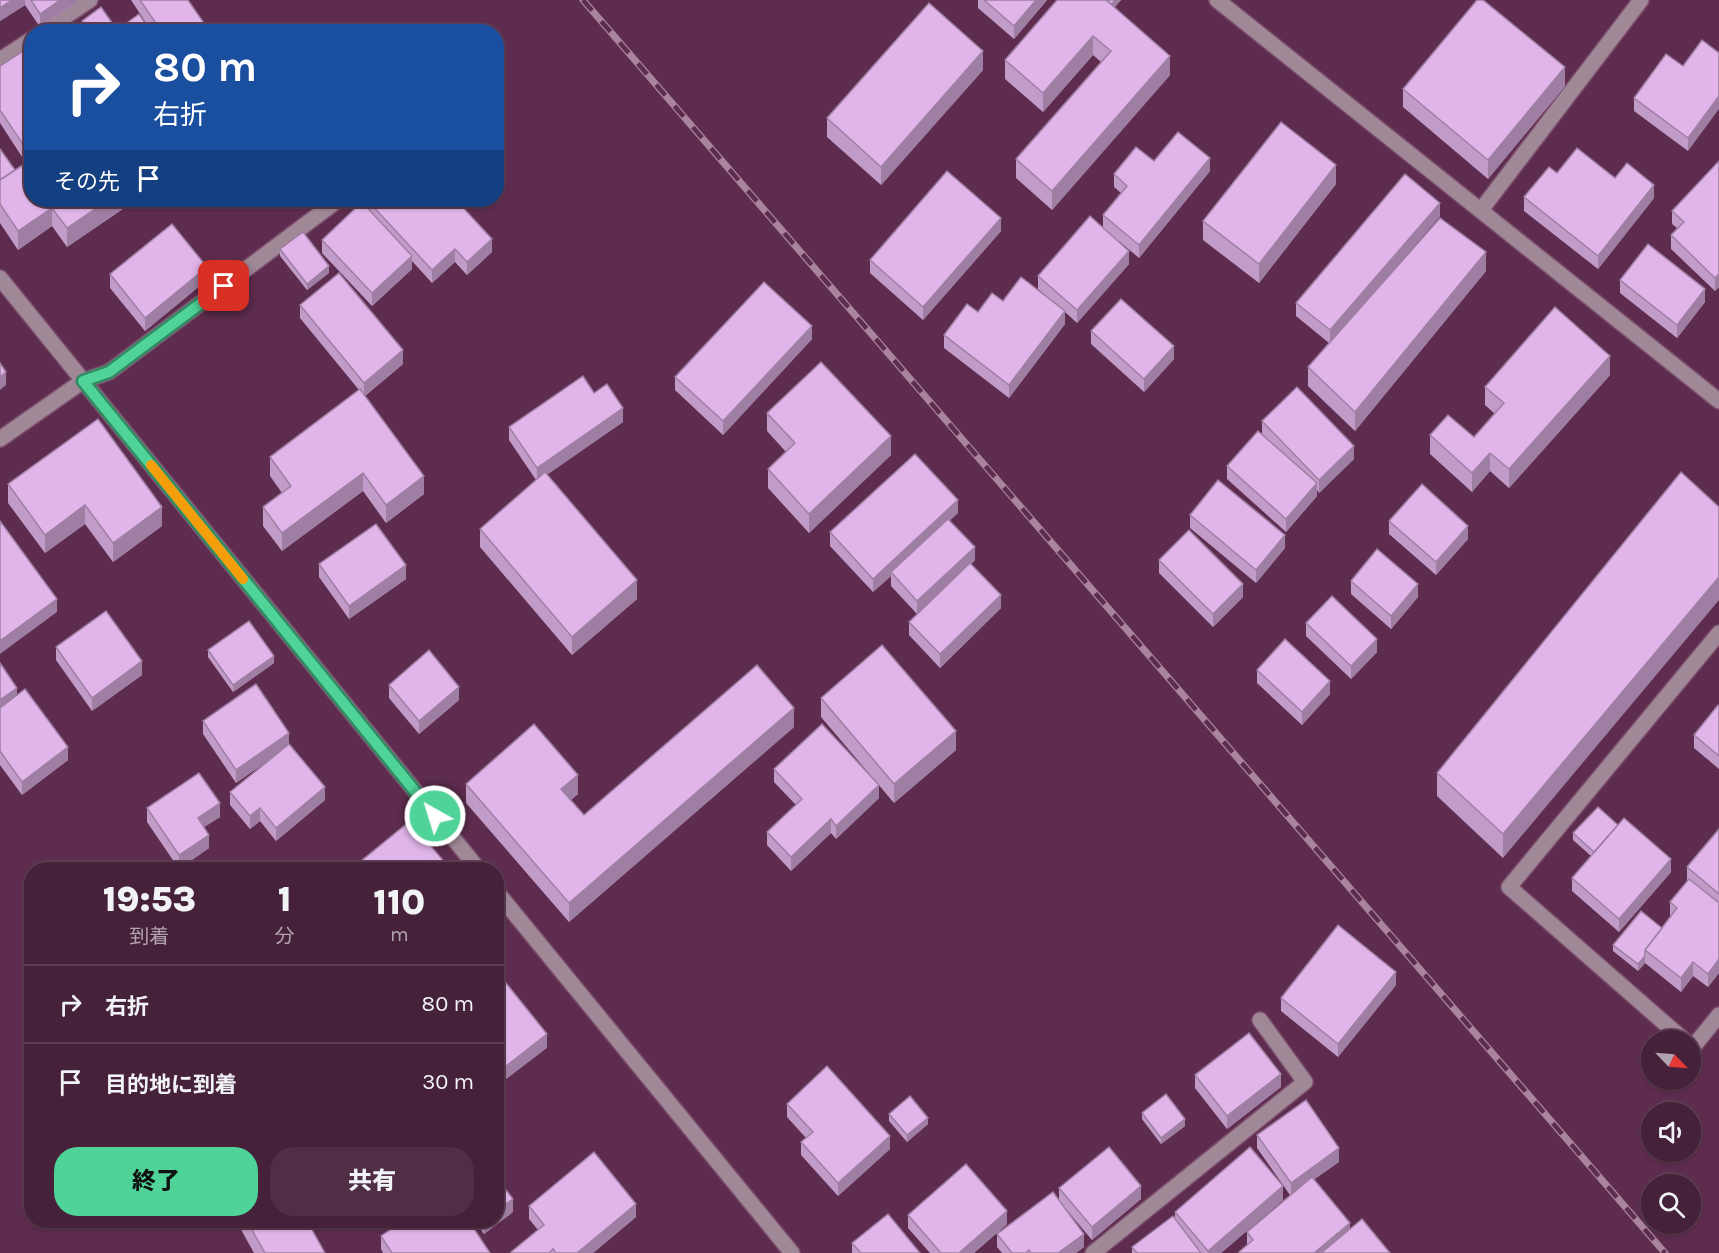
<!DOCTYPE html>
<html lang="ja">
<meta charset="utf-8">
<style>
body{margin:0;font-family:Karla,"Noto Sans JP",sans-serif;background:#502e45;color:#f1f3f6;height:100vh;display:flex;flex-direction:column;font-size:22px;white-space:nowrap}
*{box-sizing:border-box;margin:0}
p{font-size:20px;color:#b0a3af}
.icon{flex:none;width:33px;height:33px;fill:none;stroke:currentColor;stroke-width:2;stroke-linecap:round;stroke-linejoin:round}
.map{position:relative;flex:1;overflow:hidden}
.side{position:absolute;left:24px;top:862px;width:480px;height:366px;display:flex;flex-direction:column;background:#46213a;border-radius:24px;box-shadow:0 2px 4px #0004,0 0 0 2px #5e3e54}
.side>*{flex:none}
.banner{position:absolute;left:24px;top:24px;width:480px;height:183px;border-radius:24px;box-shadow:0 2px 4px #0004,0 0 0 2px #5e3e54;background:#1a4fa0;color:#fff;overflow:hidden}
.needle{width:39px;rotate:115deg}
.controls{position:absolute;left:1641px;top:1030px;display:grid;gap:12px}
.controls a{display:grid;place-items:center;width:60px;height:60px;border-radius:50%;background:#46213a;box-shadow:0 2px 4px #0004,0 0 0 2px #5e3e54;font-size:30px}
.pin{position:absolute;display:grid;place-items:center;width:51px;height:51px;color:#fff;margin:-26px;border-radius:12px;box-shadow:0 3px 9px #0006}
.me{position:absolute;width:66px;margin:-33px;rotate:321deg;stroke-linejoin:round;filter:drop-shadow(0 0 4px #0008)}
.turn{display:flex;align-items:center;gap:21px;height:126px;padding:0 30px;font-size:27px}
.turn .icon{width:78px;height:78px;stroke-width:2.5}
.turn b{display:block;font-size:42px;line-height:51px}
.then{display:flex;align-items:center;height:57px;padding:0 30px;background:#0003;gap:12px;font-size:22px}
.eta{display:flex;justify-content:space-evenly;align-items:center;height:102px;text-align:center}
.eta b{font-size:36px;font-weight:800;line-height:42px}
.button{display:flex;gap:12px;margin-top:auto;padding:12px 30px}
.button a{flex:1;height:69px;border-radius:24px;background:#4fd399;color:#111;font-size:24px;font-weight:800;line-height:69px;text-align:center}
.button a+a{background:#502e45;color:#f1f3f6}
ul{padding:0;list-style:none}
li{display:flex;align-items:center;gap:18px;height:78px;padding:0 30px;border-top:2px solid #5e3e54}
li div{flex:1}
li b{display:block;font-size:22px}
li em{font-style:normal}
.map>svg:first-child{display:block}
.lines{fill:none;stroke-linecap:round;stroke-linejoin:round}
.minor-casing{stroke:#7b4d6c;stroke-width:18}
.minor{stroke:#a18897;stroke-width:15}
.rail-casing{stroke:#aa839d;stroke-width:7}
.rail{stroke:#5e2c4e;stroke-width:4.5;stroke-dasharray:14;stroke-linecap:butt}
.wall{fill:#c29cc8}
.shaded-wall{fill:#9e7fa3}
.building{fill:#e1b5e9;stroke:#9e7fa3;stroke-width:1.5}
.route-casing{stroke:#338963;stroke-width:15}
.route{stroke:#4fd399;stroke-width:10}
.slow{stroke:#f59e0b;stroke-width:10}
</style>
<div class="map">
<svg width="1719" height="1253" viewBox="0 0 1719 1253">
<rect width="100%" height="100%" fill="#5e2c4e"/>
<g class="lines">
<g class="minor-casing">
<g id="minor">
<path d="M1217 0 1719 401"/>
<path d="M42 32 90 0"/>
<path d="M0 60 32 39"/>
<path d="M1481 210 1641 0"/>
<path d="M0 278 479 870"/>
<path d="M0 439 83 381 109 372 338 200"/>
<path d="M496 891 792 1253"/>
<path d="M1685 1041 1509 887 1719 633"/>
<path d="M1690 1046 1693 1047 1719 1015"/>
<path d="M1093 1253 1305 1082 1260 1020"/>
</g>
</g>
<use href="#minor" class="minor"/>
<g class="rail-casing">
<path id="rail" d="M583 0 1665 1253"/>
</g>
<use href="#rail" class="rail"/>
</g>
<g class="wall">
<path d="M0 0H77V2L40 27 25 5 0 21Z"/>
<path d="M131 0H188L210 32H152Z"/>
<path d="M978 0H1047L1014 39 978 8Z"/>
<path d="M1057 0H1121L1114 7 1170 75 1052 210 1016 178V159L1101 62 1093 55 1043 112 1005 79V60Z"/>
<path d="M82 21 117 30 151 32H82Z"/>
<path d="M1702 40 1688 151 1634 111V98L1683 66Z"/>
<path d="M32 45V200H136L67 247 52 226 18 250 0 223V149L15 170 26 163 0 123V66Z"/>
<path d="M983 70 881 185 827 137V118Z"/>
<path d="M1565 86 1488 179 1403 107V89Z"/>
<path d="M1154 161 1210 171 1139 258 1119 241 1129 264 1077 323 1065 312V324L1009 398 944 348V335L978 312 1003 301 1053 302 1038 289V276L1103 227V215L1121 193 1114 187V174Z"/>
<path d="M1719 161V287L1715 291 1671 249V235L1677 228 1672 224V211Z"/>
<path d="M1557 173 1615 178 1654 198 1598 269 1524 211V197Z"/>
<path d="M1336 184 1259 283 1203 240V221Z"/>
<path d="M368 201 492 252 467 275 455 262 432 283 412 261V269L372 306 322 253V240L368 209Z"/>
<path d="M1440 216 1354 315 1486 271 1355 431 1308 386V367L1329 343 1296 316V303Z"/>
<path d="M1001 231 923 320 870 273V260Z"/>
<path d="M280 249 329 273 307 290 280 256Z"/>
<path d="M110 274 207 280 145 331 110 288Z"/>
<path d="M1620 280 1705 302 1677 338 1620 293Z"/>
<path d="M300 305 403 364 365 396 424 494 386 523 363 491 282 551 263 526V507L282 493 270 476V457L359 390 300 318Z"/>
<path d="M1091 331 1174 359 1144 392 1091 344Z"/>
<path d="M812 339 723 435 675 390V377Z"/>
<path d="M1610 375 1509 488 1490 471 1472 492 1430 454V435L1474 437 1495 414 1485 405V387Z"/>
<path d="M594 393 623 422 547 474 637 599 572 655 480 547V529L536 480 509 440V427Z"/>
<path d="M767 413 891 455 809 533 768 488V469L786 452 767 431Z"/>
<path d="M1262 421 1354 459 1319 493 1317 490V496L1286 532 1227 479V466L1262 434Z"/>
<path d="M8 484 162 526 113 562 85 524 45 553 8 503Z"/>
<path d="M1719 507 1503 858 1437 796V773Z"/>
<path d="M958 513 950 520 975 560 971 564 1001 608 940 668 909 635V622L935 597 917 614 891 586V576L873 592 830 546V532Z"/>
<path d="M1190 515 1285 548 1256 583 1190 528Z"/>
<path d="M1389 521 1468 539 1436 575 1389 534Z"/>
<path d="M1159 560 1243 597 1213 627 1159 573Z"/>
<path d="M319 564 406 579 349 619 319 577Z"/>
<path d="M1351 581 1418 597 1391 629 1351 594Z"/>
<path d="M1306 623 1377 652 1351 679 1306 636Z"/>
<path d="M56 647 142 675 92 711 56 660Z"/>
<path d="M208 650 274 663 233 692 208 657Z"/>
<path d="M0 663 17 695 68 760 22 795 0 765Z"/>
<path d="M1257 670 1330 694 1302 725 1257 683Z"/>
<path d="M389 685 459 700 419 734 389 698Z"/>
<path d="M821 698 956 750 894 803 821 717Z"/>
<path d="M1719 706V769L1694 748V735Z"/>
<path d="M203 721 289 744 325 800 276 841 260 821 250 829 230 805V792L269 760 236 783 203 734Z"/>
<path d="M794 727 569 922 466 803V784L578 794 571 800 584 815Z"/>
<path d="M774 769 879 798 836 839 831 833 791 871 767 845V832L796 805 774 782Z"/>
<path d="M147 808 220 817 204 827 209 848 179 869 147 822Z"/>
<path d="M1719 829V973L1708 987 1693 976 1681 992 1645 963 1638 971 1613 951V945L1662 928 1671 916H1670V902L1688 881 1687 880V867Z"/>
<path d="M1573 833 1671 872 1619 932 1572 891V878L1591 856 1573 840Z"/>
<path d="M1396 985 1338 1057 1281 1011V998Z"/>
<path d="M1195 1075 1281 1087 1227 1129 1195 1088Z"/>
<path d="M787 1104 890 1149 838 1196 801 1155V1142L806 1138 787 1117Z"/>
<path d="M1142 1113 1185 1126 1161 1144 1142 1119Z"/>
<path d="M889 1114 928 1124 907 1142 889 1121Z"/>
<path d="M1257 1135 1339 1162 1314 1179 1350 1229 1390 1253H1239V1252L1247 1245V1232L1290 1195 1257 1148Z"/>
<path d="M1059 1188 1141 1199 1092 1240 1059 1201Z"/>
<path d="M1283 1200 1221 1253H1132V1247L1175 1219V1212Z"/>
<path d="M529 1206 636 1217 593 1253H511L538 1230 529 1219Z"/>
<path d="M513 1212 484 1234 475 1221H496Z"/>
<path d="M908 1215 1007 1224 974 1253H930L908 1228Z"/>
<path d="M239 1221H307L325 1253H254L239 1226Z"/>
<path d="M997 1234 1084 1247 1076 1253H1002L997 1247Z"/>
<path d="M381 1236 490 1253H383L381 1249Z"/>
<path d="M852 1243 920 1253H852Z"/>
</g>
<g class="shaded-wall">
<path d="M12 0H25V5L0 21V8Z"/>
<path d="M60 0H77V2L40 27V14Z"/>
<path d="M1036 0H1047L1014 39V26Z"/>
<path d="M1115 0H1121L1112 11V4Z"/>
<path d="M1093 36V55L1043 112V93Z"/>
<path d="M983 51V70L881 185V167Z"/>
<path d="M1170 56V75L1052 210V191Z"/>
<path d="M1565 67V86L1488 179V160Z"/>
<path d="M1719 96V109L1688 151V138Z"/>
<path d="M32 149V162L28 165V152Z"/>
<path d="M1210 158V171L1139 258V245Z"/>
<path d="M1336 165V184L1259 283V264Z"/>
<path d="M1654 185V198L1598 269V256Z"/>
<path d="M108 200H136L67 247V228Z"/>
<path d="M1440 203V216L1330 344V330Z"/>
<path d="M52 208V226L18 250V231Z"/>
<path d="M1001 218V231L923 320V307Z"/>
<path d="M492 239V252L467 275V262Z"/>
<path d="M455 249V262L432 283V270Z"/>
<path d="M1129 251V264L1077 323V310Z"/>
<path d="M1486 252V271L1355 431V412Z"/>
<path d="M412 256V269L372 306V293Z"/>
<path d="M329 266V273L307 290V284Z"/>
<path d="M207 267V280L145 331V318Z"/>
<path d="M1719 274V287L1715 291V278Z"/>
<path d="M1705 289V302L1677 338V325Z"/>
<path d="M1065 311V324L1009 398V385Z"/>
<path d="M812 326V339L723 435V421Z"/>
<path d="M1174 346V359L1144 392V379Z"/>
<path d="M403 350V364L364 396V383Z"/>
<path d="M1610 356V375L1509 488V469Z"/>
<path d="M6 372V385L0 390V377Z"/>
<path d="M623 408V422L537 482V468Z"/>
<path d="M891 436V455L809 533V514Z"/>
<path d="M1354 446V459L1319 493V480Z"/>
<path d="M1490 453V471L1472 492V473Z"/>
<path d="M363 473V491L282 551V533Z"/>
<path d="M424 476V494L386 523V505Z"/>
<path d="M1317 483V496L1286 532V519Z"/>
<path d="M958 500V513L892 574 891 572V576L873 592V579Z"/>
<path d="M85 505V524L45 553V535Z"/>
<path d="M162 507V526L113 562V543Z"/>
<path d="M1468 526V539L1436 575V562Z"/>
<path d="M1285 535V548L1256 583V570Z"/>
<path d="M975 547V560L917 614V601Z"/>
<path d="M406 565V579L349 619V606Z"/>
<path d="M1719 577V600L1503 858V834Z"/>
<path d="M637 580V599L572 655V637Z"/>
<path d="M1243 584V597L1213 627V614Z"/>
<path d="M1418 584V597L1391 629V616Z"/>
<path d="M1001 595V608L940 668V654Z"/>
<path d="M57 599V612L0 654V641Z"/>
<path d="M1377 639V652L1351 679V666Z"/>
<path d="M274 656V663L233 692V685Z"/>
<path d="M142 661V675L92 711V698Z"/>
<path d="M1330 681V694L1302 725V712Z"/>
<path d="M459 687V700L419 734V721Z"/>
<path d="M17 688V702L0 713V700Z"/>
<path d="M794 708V727L569 922V903Z"/>
<path d="M956 731V750L894 803V784Z"/>
<path d="M289 733V746L236 783V770Z"/>
<path d="M68 747V760L22 795V782Z"/>
<path d="M578 775V794L561 808V789Z"/>
<path d="M879 785V798L836 839V826Z"/>
<path d="M325 787V800L276 841V828Z"/>
<path d="M220 803V817L198 831V818Z"/>
<path d="M260 808V821L250 829V816Z"/>
<path d="M831 819V833L791 871V857Z"/>
<path d="M209 835V848L179 869V855Z"/>
<path d="M1671 859V872L1619 932V919Z"/>
<path d="M502 918V936L496 941V922Z"/>
<path d="M503 952V970L496 976V957Z"/>
<path d="M1645 956V963L1638 971V964Z"/>
<path d="M1719 959V973L1708 987V974Z"/>
<path d="M1693 962V976L1681 992V978Z"/>
<path d="M1396 972V985L1338 1057V1044Z"/>
<path d="M547 1034V1048L496 1087V1074Z"/>
<path d="M1281 1074V1087L1227 1129V1116Z"/>
<path d="M928 1118V1124L907 1142V1135Z"/>
<path d="M1185 1119V1126L1161 1144V1138Z"/>
<path d="M890 1136V1149L838 1196V1183Z"/>
<path d="M1339 1148V1162L1291 1196V1183Z"/>
<path d="M503 1156V1170L496 1174V1161Z"/>
<path d="M1141 1186V1199L1092 1240V1227Z"/>
<path d="M1283 1186V1200L1221 1253H1208V1251Z"/>
<path d="M513 1199V1212L484 1234V1221H496V1211Z"/>
<path d="M636 1204V1217L593 1253H577Z"/>
<path d="M1007 1211V1224L974 1253H959Z"/>
<path d="M1350 1223V1236L1330 1253H1314Z"/>
<path d="M1084 1234V1247L1076 1253H1058Z"/>
</g>
<g class="building">
<path d="M0 0H12L0 8Z"/>
<path d="M31 0H60L40 14Z"/>
<path d="M140 0H188L210 32H162Z"/>
<path d="M984 0H1036L1014 26Z"/>
<path d="M1057 0H1106L1170 56 1052 191 1016 159 1111 51 1093 36 1043 93 1005 60Z"/>
<path d="M1106 0H1115L1112 4Z"/>
<path d="M1477 0H1483L1565 67 1488 160 1403 89Z"/>
<path d="M929 3 983 51 881 167 827 118Z"/>
<path d="M101 7 117 30 139 14 151 32H89L82 21Z"/>
<path d="M1702 40 1719 53V96L1688 138 1634 98 1666 54 1683 66Z"/>
<path d="M32 45V149L28 152 0 110V66Z"/>
<path d="M1281 122 1336 165 1259 264 1203 221Z"/>
<path d="M1178 132 1210 158 1139 245 1103 215 1127 186 1114 174 1136 147 1154 161Z"/>
<path d="M1577 148 1615 178 1627 163 1654 185 1598 256 1524 197 1549 167 1557 173Z"/>
<path d="M0 149 15 170 0 180Z"/>
<path d="M32 159V200H108L67 228 52 208 18 231 0 204V180Z"/>
<path d="M1719 161V274L1715 278 1671 235 1684 222 1672 211Z"/>
<path d="M947 171 1001 218 923 307 870 260Z"/>
<path d="M1405 174 1440 203 1330 330 1296 303Z"/>
<path d="M369 200H456L492 239 467 262 455 249 432 270 368 201Z"/>
<path d="M362 202 412 256 372 293 322 240Z"/>
<path d="M1090 216 1129 251 1077 310 1038 276Z"/>
<path d="M1440 218 1486 252 1355 412 1308 367Z"/>
<path d="M172 224 207 267 145 318 110 274Z"/>
<path d="M303 232 329 266 307 284 280 249Z"/>
<path d="M1648 244 1705 289 1677 325 1620 280Z"/>
<path d="M339 273 403 350 364 383 300 305Z"/>
<path d="M1021 277 1065 311 1009 385 944 335 967 304 978 312 992 293 1003 301Z"/>
<path d="M764 282 812 326 723 421 675 377Z"/>
<path d="M1121 299 1174 346 1144 379 1091 331Z"/>
<path d="M1555 307 1610 356 1509 469 1490 453 1472 473 1430 435 1448 415 1474 437 1504 403 1485 387Z"/>
<path d="M821 362 891 436 809 514 768 469 795 443 767 413Z"/>
<path d="M0 363 6 372 0 377Z"/>
<path d="M583 376 594 393 607 384 623 408 537 468 509 427Z"/>
<path d="M1297 387 1354 446 1319 480 1262 421Z"/>
<path d="M360 389 424 476 386 505 363 473 282 533 263 507 291 486 270 457Z"/>
<path d="M98 419 162 507 113 543 85 505 45 535 8 484Z"/>
<path d="M1258 431 1317 483 1286 519 1227 466Z"/>
<path d="M915 454 958 500 873 579 830 532Z"/>
<path d="M545 472 637 580 572 637 480 529Z"/>
<path d="M1681 472 1719 507V577L1503 834 1437 773Z"/>
<path d="M1218 480 1285 535 1256 570 1190 515Z"/>
<path d="M1422 484 1468 526 1436 562 1389 521Z"/>
<path d="M948 519 975 547 917 601 891 572Z"/>
<path d="M0 521 57 599 0 641Z"/>
<path d="M376 524 406 565 349 606 319 564Z"/>
<path d="M1189 530 1243 584 1213 614 1159 560Z"/>
<path d="M1377 549 1418 584 1391 616 1351 581Z"/>
<path d="M970 563 1001 595 940 654 909 622Z"/>
<path d="M1332 596 1377 639 1351 666 1306 623Z"/>
<path d="M106 611 142 661 92 698 56 647Z"/>
<path d="M249 621 274 656 233 685 208 650Z"/>
<path d="M1285 639 1330 681 1302 712 1257 670Z"/>
<path d="M882 645 956 731 894 784 821 698Z"/>
<path d="M429 650 459 687 419 721 389 685Z"/>
<path d="M0 663 17 688 0 700Z"/>
<path d="M757 665 794 708 569 903 466 784 534 724 578 775 561 789 584 815Z"/>
<path d="M256 684 289 733 236 770 203 721Z"/>
<path d="M25 689 68 747 22 782 0 751V708Z"/>
<path d="M1718 705 1719 706V756L1694 735Z"/>
<path d="M822 724 879 785 836 826 831 819 791 857 767 832 802 799 774 769Z"/>
<path d="M289 744 325 787 276 828 260 808 250 816 230 792Z"/>
<path d="M199 773 220 803 198 818 209 835 179 855 147 808Z"/>
<path d="M1598 807 1618 825 1594 852 1573 833Z"/>
<path d="M1624 818 1671 859 1619 919 1572 878Z"/>
<path d="M410 821 451 870H350Z"/>
<path d="M1719 829V894L1687 867Z"/>
<path d="M1689 879 1719 903V959L1708 974 1693 962 1681 978 1645 950 1677 908 1670 902Z"/>
<path d="M496 910 502 918 496 922Z"/>
<path d="M1641 911 1662 928 1645 950V956L1638 964 1613 945Z"/>
<path d="M1338 925 1396 972 1338 1044 1281 998Z"/>
<path d="M496 943 503 952 496 957Z"/>
<path d="M498 973 547 1034 496 1074V975Z"/>
<path d="M1249 1033 1281 1074 1227 1116 1195 1075Z"/>
<path d="M827 1066 890 1136 838 1183 801 1142 813 1132 787 1104Z"/>
<path d="M1166 1094 1185 1119 1161 1138 1142 1113Z"/>
<path d="M910 1096 928 1118 907 1135 889 1114Z"/>
<path d="M1306 1100 1339 1148 1291 1183 1257 1135Z"/>
<path d="M1109 1147 1141 1186 1092 1227 1059 1188Z"/>
<path d="M1250 1147 1283 1186 1208 1251 1175 1212Z"/>
<path d="M496 1148 503 1156 496 1161Z"/>
<path d="M594 1152 636 1204 577 1253H556L553 1249 549 1253H512L511 1252 544 1225 529 1206Z"/>
<path d="M966 1164 1007 1211 959 1253H941L908 1215Z"/>
<path d="M496 1177 513 1199 496 1211Z"/>
<path d="M1312 1177 1350 1223 1314 1253H1240L1239 1252 1253 1240 1247 1232Z"/>
<path d="M1053 1192 1084 1234 1058 1253H1031L1029 1250 1026 1253H1012L997 1234Z"/>
<path d="M888 1214 920 1253H861L852 1243Z"/>
<path d="M1173 1216 1201 1253H1137L1132 1247Z"/>
<path d="M1362 1219 1390 1253H1321Z"/>
<path d="M247 1221H307L325 1253H265Z"/>
<path d="M403 1221H469L490 1253H392L381 1236Z"/>
</g>
<g class="lines">
<g class="route-casing">
<path id="route" d="M224 286 109 372 83 381 435 816"/>
</g>
<use href="#route" class="route"/>
<path class="slow" d="M151 465 243 579"/>
</g>
</svg>
<div class="controls">
<a><svg class="needle" viewBox="-14 -14 28 28"><path d="M0-13l5 13h-10z" fill="#e53935"/><path d="M0 13l5-13h-10z" fill="#b0a3af"/></svg></a>
<a><svg class="icon" aria-label="sound" viewBox="0 0 24 24"><path d="M4 9h4l5-4v14l-5-4H4zM17 9q2 3 0 6"/></svg></a>
<a><svg class="icon" aria-label="search" viewBox="0 0 24 24"><circle cx="10" cy="10" r="6"/><path d="M15 15l6 6"/></svg></a>
</div>
<div class="pin" style="left:224px;top:286px;background:#d93025"><svg class="icon" aria-label="arrive" viewBox="0 0 24 24"><path d="M6 21V4h12l-3 4 3 4H6"/></svg></div>
<svg class="me" style="left:435px;top:816px" viewBox="-20 -20 40 40"><circle r="17" fill="#4fd399" stroke="#fff" stroke-width="3"/><path d="M0-11L8 9 0 5-8 9z" fill="#fff"/></svg>
<div class="banner">
<div class="turn"><svg class="icon" aria-label="right" viewBox="0 0 24 24"><path d="M7 20v-9h11M14 6l5 5-5 5"/></svg><div><b>80 m</b>右折</div></div>
<div class="then">その先<svg class="icon" aria-label="arrive" viewBox="0 0 24 24"><path d="M6 21V4h12l-3 4 3 4H6"/></svg></div>
</div>
<section class="side">
<div class="eta">
<div><b>19:53</b><p>到着</p></div>
<div><b>1</b><p>分</p></div>
<div><b>110</b><p>m</p></div>
</div>
<ul>
<li><svg class="icon" aria-label="right" viewBox="0 0 24 24"><path d="M7 20v-9h11M14 6l5 5-5 5"/></svg><div><b>右折</b></div><em>80 m</em></li>
<li><svg class="icon" aria-label="arrive" viewBox="0 0 24 24"><path d="M6 21V4h12l-3 4 3 4H6"/></svg><div><b>目的地に到着</b></div><em>30 m</em></li>
</ul>
<div class="button"><a>終了</a><a>共有</a></div>
</section>
</div>
